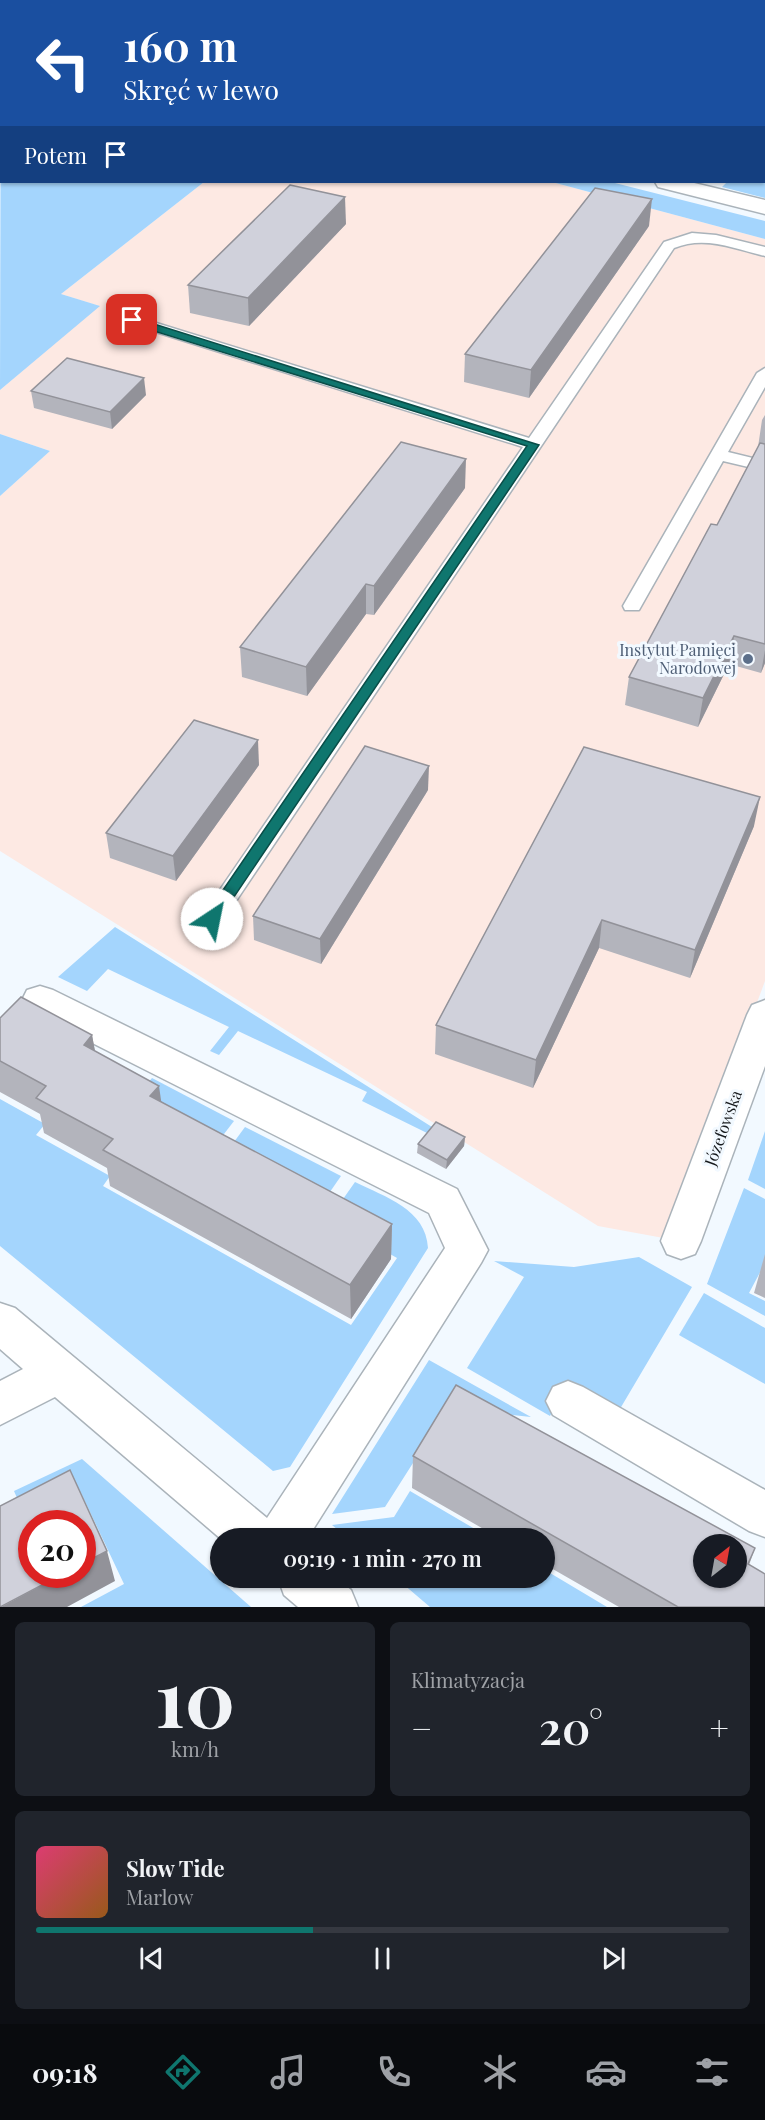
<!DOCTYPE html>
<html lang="pl">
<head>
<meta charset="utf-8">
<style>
  :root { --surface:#171b24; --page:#20242c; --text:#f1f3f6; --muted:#9ea1a6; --line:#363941; --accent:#0f766e }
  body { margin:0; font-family:"Playfair Display",serif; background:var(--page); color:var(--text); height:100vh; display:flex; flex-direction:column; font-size:22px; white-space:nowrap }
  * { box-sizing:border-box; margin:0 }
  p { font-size:20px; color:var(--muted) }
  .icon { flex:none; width:33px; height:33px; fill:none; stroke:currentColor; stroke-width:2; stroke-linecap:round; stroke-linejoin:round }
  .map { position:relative; height:1607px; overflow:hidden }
  .drawer { display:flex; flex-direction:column; gap:15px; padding:15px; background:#0d0f14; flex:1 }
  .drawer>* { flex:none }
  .guide { position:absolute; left:0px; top:0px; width:765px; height:183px; box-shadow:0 2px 4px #0004; background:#1a4fa0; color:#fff; overflow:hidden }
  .needle { width:39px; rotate:31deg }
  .controls { position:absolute; left:693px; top:1534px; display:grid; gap:12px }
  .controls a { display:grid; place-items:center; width:54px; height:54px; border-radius:50%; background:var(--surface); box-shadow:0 2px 4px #0004; font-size:30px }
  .speed { position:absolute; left:18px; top:1510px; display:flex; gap:12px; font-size:30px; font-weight:700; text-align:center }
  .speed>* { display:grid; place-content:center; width:78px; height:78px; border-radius:50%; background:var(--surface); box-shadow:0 2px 4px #0004; line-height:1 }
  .speed .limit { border:9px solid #d22; background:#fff; color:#111 }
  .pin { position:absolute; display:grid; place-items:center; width:51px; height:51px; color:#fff; margin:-26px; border-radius:12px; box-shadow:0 3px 9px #0006 }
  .me { position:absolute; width:66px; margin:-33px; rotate:34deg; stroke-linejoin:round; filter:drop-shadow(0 0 4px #0008) }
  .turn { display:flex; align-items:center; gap:21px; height:126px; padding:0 24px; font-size:27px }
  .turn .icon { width:78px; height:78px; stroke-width:2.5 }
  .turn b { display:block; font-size:42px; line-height:51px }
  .then { display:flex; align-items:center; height:57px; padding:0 24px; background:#0003; gap:12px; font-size:22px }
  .big { font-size:45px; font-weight:600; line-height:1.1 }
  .drawer .tile { flex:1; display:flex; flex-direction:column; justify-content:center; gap:9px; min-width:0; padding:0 21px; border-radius:9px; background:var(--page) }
  .drawer .dial { align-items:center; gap:0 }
  .dial b { font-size:78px; line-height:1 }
  .song { display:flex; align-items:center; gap:18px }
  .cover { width:72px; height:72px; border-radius:9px; background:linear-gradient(135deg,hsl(340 70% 55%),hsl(30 70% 35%)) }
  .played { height:6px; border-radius:3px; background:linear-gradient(90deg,var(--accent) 40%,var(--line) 40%) }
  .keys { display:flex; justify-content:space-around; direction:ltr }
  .heat { display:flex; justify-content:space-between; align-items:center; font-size:33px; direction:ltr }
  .drawer .tiles { flex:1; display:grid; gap:15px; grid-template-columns:1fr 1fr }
  .tile:last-child { grid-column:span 2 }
  .trip { position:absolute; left:210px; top:1528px; width:345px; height:60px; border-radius:30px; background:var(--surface); box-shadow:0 2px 4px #0004; font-weight:600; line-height:60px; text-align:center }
  .tab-bar { display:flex; height:96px; justify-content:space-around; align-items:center; background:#090b0e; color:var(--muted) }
  .tab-bar .icon { width:42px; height:42px }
  .tab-bar .selected { color:var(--accent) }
  .tab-bar b { font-size:27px; color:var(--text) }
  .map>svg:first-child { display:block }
  .commercial { fill:#fde9e3 }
  .green { fill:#a4d5fd }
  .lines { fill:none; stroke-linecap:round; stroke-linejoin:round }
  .service-casing { stroke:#aab3ba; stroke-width:3 }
  .minor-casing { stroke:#aab3ba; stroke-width:3 }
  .service { fill:#fff; fill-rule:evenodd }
  .minor { fill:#fff; fill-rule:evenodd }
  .wall { fill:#b3b4bc }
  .shaded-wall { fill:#929299 }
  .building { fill:#d0d1db; stroke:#929299; stroke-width:1.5; fill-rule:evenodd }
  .route { fill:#0f766e; stroke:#0a4d48; stroke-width:1.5 }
  .service-dot { fill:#5c6f8a; stroke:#f2f9ff; stroke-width:2 }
  .labels { text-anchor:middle; stroke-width:6; stroke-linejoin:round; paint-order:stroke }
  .service-label { font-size:16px; fill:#4e5e75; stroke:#f2f9ff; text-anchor:end }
  .street-label { font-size:16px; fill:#16191c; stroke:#f2f9ff }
</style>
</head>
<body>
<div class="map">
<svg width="765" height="1607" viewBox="0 0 765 1607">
  <rect width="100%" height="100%" fill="#f2f9ff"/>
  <path class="commercial" d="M204 182H552L765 239V981L669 1239 598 1226 0 851V496L50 451 0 434V390L99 306 61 294Z"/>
  <g class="green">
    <path d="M1 4 2 182H204L61 294 100 306 0 390Z"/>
    <path d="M765 144V198L722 187 727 182H764Z"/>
    <path d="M552 182H611L765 221V239Z"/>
    <path d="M0 434 50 451 0 496Z"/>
    <path d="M115 927 432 1127 427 1133 362 1101 367 1092 238 1031 219 1055 210 1051 229 1027 108 969 87 991 58 977Z"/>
    <path d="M152 1078 234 1121 207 1156 134 1100Z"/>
    <path d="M0 1099 45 1124 36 1135 110 1176 103 1186 351 1325 397 1258 329 1219 355 1182C385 1197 426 1209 428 1248L290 1467 273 1471 0 1246Z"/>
    <path d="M245 1127 341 1176 316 1212 220 1161Z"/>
    <path d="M765 1131V1189L748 1180Z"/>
    <path d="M744 1188 765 1199V1263L749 1293 765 1301V1316L707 1284Z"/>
    <path d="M639 1257 692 1287 614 1419 564 1392 550 1416 467 1368 524 1277 494 1261 574 1267Z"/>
    <path d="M704 1293 765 1328V1384L679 1335Z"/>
    <path d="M429 1360 531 1417 448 1408 385 1507 332 1514Z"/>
    <path d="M82 1459 251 1607H81L124 1584 81 1493 27 1521 14 1491Z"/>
    <path d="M410 1491 492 1539H349L332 1525 394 1517Z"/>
    <path d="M545 1570 607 1607H430L396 1578H544Z"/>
  </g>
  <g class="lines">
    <defs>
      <g id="service">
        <path d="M692 233 716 235 765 247V256C735 249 705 235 674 248L220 925 212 927 204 925 201 919 204 913 523 447 127 323 124 320 127 317H137L529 438 664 242Z"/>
        <path d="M765 368V387L728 452 765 461V471L723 461 639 610H625L623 606 757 373Z"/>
      </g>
      <g id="minor">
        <path d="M655 182H690L765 200V214L658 187Z"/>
        <path d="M40 986 53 990 457 1189 488 1250 481 1263 307 1539H221L55 1397 0 1425V1381L23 1369 0 1349V1303L15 1308 267 1518 445 1248 429 1213 27 1010 22 1000 27 990Z"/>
        <path d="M765 1000V1066L701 1241 695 1254 681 1259 667 1254 661 1241 747 1015 752 1005Z"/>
        <path d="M568 1381 583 1387 765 1490V1537L749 1531 553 1415 546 1401 553 1387Z"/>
        <path d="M278 1578H337L351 1590 358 1607H298L284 1595Z"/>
      </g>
    </defs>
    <use href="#service" class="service-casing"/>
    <use href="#minor" class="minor-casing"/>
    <use href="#service" class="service"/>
    <use href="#minor" class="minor"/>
  </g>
  <g class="wall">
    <path d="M680 0H765V94L764 96V2H686Z"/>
    <path d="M346 224 249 326 190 313 188 285Z"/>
    <path d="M649 226 529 398 464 382 465 354Z"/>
    <path d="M31 391 146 395 112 429 34 408Z"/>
    <path d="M765 415V663L761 673 729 664 698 727 625 705 629 677 717 525 758 447 762 420Z"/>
    <path d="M465 488 374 615 366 614 307 696 242 677 240 647Z"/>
    <path d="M584 747 754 826 690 978 599 948 533 1088 435 1054 436 1025Z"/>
    <path d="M259 765 176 881 110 858 106 833Z"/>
    <path d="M428 790 321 964 254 940 253 916Z"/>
    <path d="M0 1018 92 1035 95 1052 161 1102 392 1224 391 1259 351 1319 110 1186 107 1168 44 1133 40 1114 0 1092Z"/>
    <path d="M465 1137 464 1146 446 1169 417 1153 418 1144Z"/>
    <path d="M765 1254V1298L754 1293Z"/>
    <path d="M413 1456 755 1548 749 1565 765 1607H619L544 1564V1539H501L412 1488Z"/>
  </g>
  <g class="shaded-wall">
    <path d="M643 0H670L668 2H642Z"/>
    <path d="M765 54V94L764 96V55Z"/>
    <path d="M345 197 346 224 249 326 248 298Z"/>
    <path d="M652 199 649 226 529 398 531 370Z"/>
    <path d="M144 378 146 395 112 429 110 412Z"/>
    <path d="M466 459 465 488 374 615V586Z"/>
    <path d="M366 584V614L307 696 306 667Z"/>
    <path d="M734 636 729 664 698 727 703 698Z"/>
    <path d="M765 650V663L761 673Z"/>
    <path d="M258 740 259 765 176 881 173 856Z"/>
    <path d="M429 766 428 790 321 964 320 939Z"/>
    <path d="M760 797 754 826 690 978 695 950Z"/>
    <path d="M602 920 599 948 533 1088 536 1060Z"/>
    <path d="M92 1035 99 1072 84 1045Z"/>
    <path d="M159 1086 164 1121 150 1096Z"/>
    <path d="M465 1137 464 1146 446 1169 447 1160Z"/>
    <path d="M392 1224 391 1259 351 1319 350 1285Z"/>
    <path d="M107 1551 115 1581 67 1607H1L61 1575H82V1564Z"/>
  </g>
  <g class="building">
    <path d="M510 0H643L642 2H516Z"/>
    <path d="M732 0H765V54L764 55V2H730Z"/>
    <path d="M764 57H765V74L764 75Z"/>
    <path d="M290 185 345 197 248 298 188 285Z"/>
    <path d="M595 188 652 199 531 370 465 354Z"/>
    <path d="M67 358 144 378 110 412 31 391Z"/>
    <path d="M401 442 466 459 374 586 366 584 306 667 240 647Z"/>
    <path d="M760 443 765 444V644L734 636 703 698 629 677 711 524 717 525Z"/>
    <path d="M194 720 258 740 173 856 106 833Z"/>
    <path d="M365 746 429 766 320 939 253 916Z"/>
    <path d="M584 747 760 797 695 950 602 920 536 1060 436 1025Z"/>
    <path d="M21 997 92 1035 84 1045 159 1086 150 1096 392 1224 350 1285 103 1150 113 1139 36 1098 46 1086 0 1061V1018Z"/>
    <path d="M436 1122 465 1137 447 1160 418 1144Z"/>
    <path d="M456 1385 755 1548 748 1564 765 1574V1607H678L413 1456ZM704 1545H736V1578H704Z"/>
    <path d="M70 1470 107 1551 82 1564V1524H32V1575H61L0 1607V1506Z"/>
  </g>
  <path class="route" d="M128 318H135L539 445 217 922H206L204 919 206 915 527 446 128 323Z"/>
  <circle class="service-dot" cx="748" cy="659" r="6"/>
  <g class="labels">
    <g class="service-label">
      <text x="736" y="656">Instytut Pamięci<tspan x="736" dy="18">Narodowej</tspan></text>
    </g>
    <g class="street-label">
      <text transform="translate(723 1128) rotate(-70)" y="6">Józefowska</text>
    </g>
  </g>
</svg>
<div class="controls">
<a><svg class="needle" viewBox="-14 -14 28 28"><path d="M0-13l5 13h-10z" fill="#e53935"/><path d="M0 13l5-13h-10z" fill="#9ea1a6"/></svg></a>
</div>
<div class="speed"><div class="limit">20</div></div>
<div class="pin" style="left:132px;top:320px;background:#d93025"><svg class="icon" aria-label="arrive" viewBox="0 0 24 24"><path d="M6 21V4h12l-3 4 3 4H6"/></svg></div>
<svg class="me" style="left:212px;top:919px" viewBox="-20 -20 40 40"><circle r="19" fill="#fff"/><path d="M0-13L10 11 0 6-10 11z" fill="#0f766e"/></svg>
<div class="trip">09:19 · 1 min · 270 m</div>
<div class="guide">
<div class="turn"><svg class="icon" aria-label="left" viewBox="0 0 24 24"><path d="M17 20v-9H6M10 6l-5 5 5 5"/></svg><div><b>160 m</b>Skręć w lewo</div></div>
<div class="then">Potem<svg class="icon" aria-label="arrive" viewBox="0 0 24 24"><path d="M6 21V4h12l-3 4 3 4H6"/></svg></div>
</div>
</div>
<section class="drawer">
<div class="tiles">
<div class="tile dial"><b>10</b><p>km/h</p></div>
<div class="tile"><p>Klimatyzacja</p>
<div class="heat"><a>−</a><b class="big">20°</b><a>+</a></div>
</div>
<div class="tile">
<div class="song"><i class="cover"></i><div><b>Slow Tide</b><p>Marlow</p></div></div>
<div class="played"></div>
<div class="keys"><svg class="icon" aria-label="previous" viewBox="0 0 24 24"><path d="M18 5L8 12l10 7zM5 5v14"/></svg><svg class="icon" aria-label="pause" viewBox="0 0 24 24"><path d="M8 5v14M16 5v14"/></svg><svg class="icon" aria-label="next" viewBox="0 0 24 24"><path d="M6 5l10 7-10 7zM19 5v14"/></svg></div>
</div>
</div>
</section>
<nav class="tab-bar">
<b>09:18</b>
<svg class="icon selected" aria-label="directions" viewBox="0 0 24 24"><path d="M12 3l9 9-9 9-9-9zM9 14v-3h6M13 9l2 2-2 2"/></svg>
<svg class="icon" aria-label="music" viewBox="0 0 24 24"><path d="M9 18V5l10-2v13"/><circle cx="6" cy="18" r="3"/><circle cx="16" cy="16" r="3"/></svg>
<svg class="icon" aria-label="phone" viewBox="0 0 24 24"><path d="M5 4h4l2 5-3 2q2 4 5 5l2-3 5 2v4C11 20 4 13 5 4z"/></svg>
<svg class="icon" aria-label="climate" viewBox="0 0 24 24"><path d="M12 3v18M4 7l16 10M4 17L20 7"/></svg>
<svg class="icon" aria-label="car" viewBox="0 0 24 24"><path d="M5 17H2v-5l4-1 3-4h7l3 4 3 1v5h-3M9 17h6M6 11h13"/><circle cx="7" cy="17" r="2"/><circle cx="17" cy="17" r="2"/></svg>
<svg class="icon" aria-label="filters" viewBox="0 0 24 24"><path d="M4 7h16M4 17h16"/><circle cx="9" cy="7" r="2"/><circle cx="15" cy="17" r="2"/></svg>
</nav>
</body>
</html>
